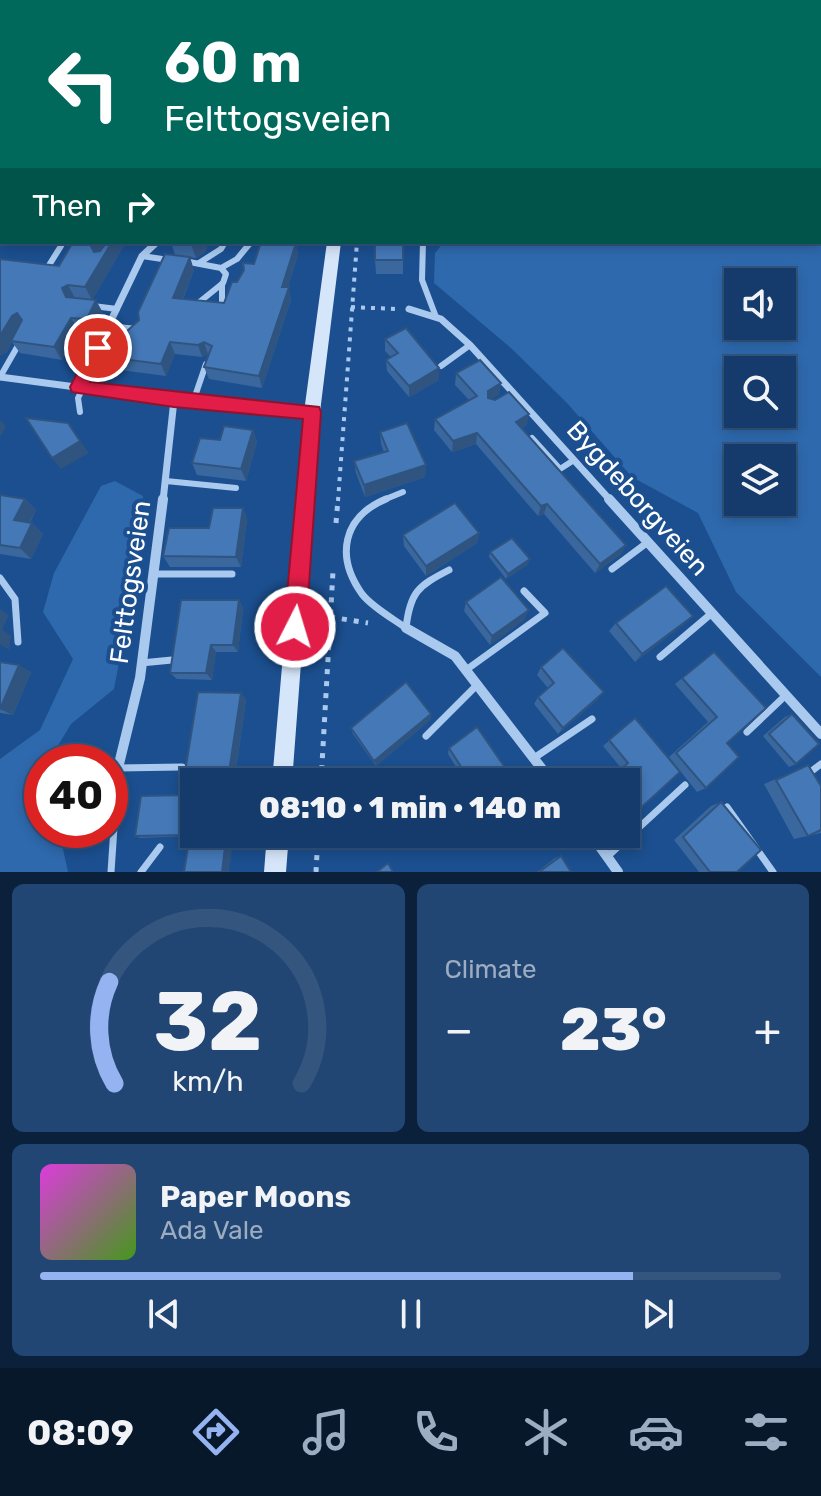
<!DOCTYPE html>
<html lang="en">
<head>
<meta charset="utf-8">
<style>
  :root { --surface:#143b6b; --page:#214673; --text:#f1f3f6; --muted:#9dadc1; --line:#33557e; --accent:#95b2f1 }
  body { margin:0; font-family:Rubik,sans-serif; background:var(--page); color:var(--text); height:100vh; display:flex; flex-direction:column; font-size:30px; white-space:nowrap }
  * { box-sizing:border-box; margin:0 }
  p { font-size:26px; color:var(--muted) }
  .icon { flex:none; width:44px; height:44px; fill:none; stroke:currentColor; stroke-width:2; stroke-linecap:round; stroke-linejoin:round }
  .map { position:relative; height:872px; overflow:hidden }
  .details { display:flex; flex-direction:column; gap:12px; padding:12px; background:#0b203b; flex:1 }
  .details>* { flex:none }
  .top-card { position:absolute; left:0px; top:0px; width:822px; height:244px; box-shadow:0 4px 12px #0003,0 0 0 2px var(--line); background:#00695c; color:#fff; overflow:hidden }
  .buttons { position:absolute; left:724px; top:268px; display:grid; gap:16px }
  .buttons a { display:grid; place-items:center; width:72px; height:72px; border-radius:0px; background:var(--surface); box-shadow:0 4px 12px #0003,0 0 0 2px var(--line); font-size:40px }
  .speed { position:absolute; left:24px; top:744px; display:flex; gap:16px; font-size:40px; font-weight:700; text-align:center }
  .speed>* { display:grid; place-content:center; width:104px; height:104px; border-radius:50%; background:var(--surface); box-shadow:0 4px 12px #0003,0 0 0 2px var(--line); line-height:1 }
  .speed .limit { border:12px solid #d22; background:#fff; color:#111 }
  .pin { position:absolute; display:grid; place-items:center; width:68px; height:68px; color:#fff; margin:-34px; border:4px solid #fff; border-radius:50%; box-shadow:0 2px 8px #0007 }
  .me { position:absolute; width:88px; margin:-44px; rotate:5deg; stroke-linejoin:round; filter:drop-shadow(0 0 6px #0008) }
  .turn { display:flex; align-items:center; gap:28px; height:168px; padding:0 32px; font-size:36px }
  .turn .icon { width:104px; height:104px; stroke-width:2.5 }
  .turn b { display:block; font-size:56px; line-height:68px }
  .then { display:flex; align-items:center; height:76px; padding:0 32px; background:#0003; gap:16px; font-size:30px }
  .big { font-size:60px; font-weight:800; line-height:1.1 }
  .details .widget { flex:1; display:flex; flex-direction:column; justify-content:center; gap:12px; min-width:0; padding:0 28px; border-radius:12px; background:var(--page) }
  .details .dial { align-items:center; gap:0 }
  .dial svg { height:208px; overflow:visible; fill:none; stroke:var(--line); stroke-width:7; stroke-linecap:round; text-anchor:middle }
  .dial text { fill:var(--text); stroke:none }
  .song { display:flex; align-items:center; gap:24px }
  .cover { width:96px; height:96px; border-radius:12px; background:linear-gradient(135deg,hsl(300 70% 55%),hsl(100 70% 35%)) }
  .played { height:8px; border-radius:4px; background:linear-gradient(90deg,var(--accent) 80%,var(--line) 80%) }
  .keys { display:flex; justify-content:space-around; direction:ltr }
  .heat { display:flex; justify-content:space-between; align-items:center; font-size:44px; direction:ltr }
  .details .tiles { flex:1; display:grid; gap:12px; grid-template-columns:1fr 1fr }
  .widget:last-child { grid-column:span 2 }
  .trip { position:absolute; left:180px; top:768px; width:460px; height:80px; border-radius:0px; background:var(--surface); box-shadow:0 4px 12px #0003,0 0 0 2px var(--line); font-weight:800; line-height:80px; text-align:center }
  .tabs { display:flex; height:128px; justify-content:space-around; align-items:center; background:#08182b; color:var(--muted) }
  .tabs .icon { width:56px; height:56px }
  .tabs .selected { color:var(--accent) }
  .tabs b { font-size:36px; color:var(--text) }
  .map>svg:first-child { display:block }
  .green { fill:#2e69ad; fill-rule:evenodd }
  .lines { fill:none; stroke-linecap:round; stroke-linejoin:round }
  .path-far2 { stroke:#a9c9ee; stroke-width:3; stroke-dasharray:3 4; stroke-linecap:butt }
  .path-far1 { stroke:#a9c9ee; stroke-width:4; stroke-dasharray:4 6; stroke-linecap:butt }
  .path { stroke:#a9c9ee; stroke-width:5; stroke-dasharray:5 7; stroke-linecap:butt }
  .lane-far1 { stroke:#a9c9ee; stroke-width:6 }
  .lane { stroke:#a9c9ee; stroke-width:7 }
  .street-far2 { stroke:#a9c9ee; stroke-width:6 }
  .street-far1 { stroke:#a9c9ee; stroke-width:7 }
  .street { stroke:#a9c9ee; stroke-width:10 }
  .secondary { fill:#d6e6fa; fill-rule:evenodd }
  .wall { fill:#3a679d }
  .shaded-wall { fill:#305480 }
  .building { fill:#4478b7; stroke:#305480; stroke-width:2 }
  .route { fill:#e11d48; stroke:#92132f; stroke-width:2 }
  .labels { text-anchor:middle; stroke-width:8; stroke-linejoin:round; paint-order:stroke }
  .street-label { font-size:26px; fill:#fff; stroke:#1b4f8f }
</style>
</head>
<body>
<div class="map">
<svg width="821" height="872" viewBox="0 0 821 872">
  <rect width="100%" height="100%" fill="#1b4f8f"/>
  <g class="green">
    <path d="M449 0H821V677L736 592 698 513 632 477 567 403 512 349 434 283 435 253 444 242H820V2ZM738 282H782V326H738ZM738 370H782V414H738ZM738 458H782V502H738Z"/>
    <path d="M115 481 143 496 138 563 114 689 71 724 48 762H42V830H53L61 840 68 872H0V759L40 730 73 659 43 612 54 573 101 486Z"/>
  </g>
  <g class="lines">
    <path class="path-far2" d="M568 2 572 0"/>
    <g class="path-far1">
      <path d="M28 242 45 244"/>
      <path d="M351 307 395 309"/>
      <path d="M338 501 357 242"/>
    </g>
    <g class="path">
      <path d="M336 523 338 499"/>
      <path d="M330 617 368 623"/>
      <path d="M321 782 333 571"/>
      <path d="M316 872 318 834"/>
    </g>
    <g class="lane-far1">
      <path d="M423 242 422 280 436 317"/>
      <path d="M142 256 169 260"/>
      <path d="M184 261 221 268 226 274 223 283 197 304"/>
      <path d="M199 263 221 249 225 242"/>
      <path d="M221 268 237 259 251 242"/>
      <path d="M46 270 61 246"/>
      <path d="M222 284V307"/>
      <path d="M93 306 117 309"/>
      <path d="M108 326 137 329"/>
      <path d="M86 335 83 345 98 348"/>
      <path d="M441 366 470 345"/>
      <path d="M0 377 20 342"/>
      <path d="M193 402 206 364"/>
      <path d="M80 412 78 398 83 388"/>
      <path d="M532 438 560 469 574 460"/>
      <path d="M166 481 236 488"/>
      <path d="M381 501 403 492"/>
    </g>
    <g class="lane">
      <path d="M386 499C343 517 335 556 362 594 372 607 392 618 406 628"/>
      <path d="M612 569 648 542"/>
      <path d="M154 574H232"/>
      <path d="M0 578 15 599 18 642"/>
      <path d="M406 628C410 592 418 586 449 570"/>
      <path d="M660 657 712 613"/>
      <path d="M141 663 172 660"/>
      <path d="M466 670 545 613 524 591"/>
      <path d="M747 732 786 695"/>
      <path d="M426 736 478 684"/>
      <path d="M534 758 592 719"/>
      <path d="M813 770 821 764"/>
      <path d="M727 807 773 872"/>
      <path d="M607 857 685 785"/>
      <path d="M111 872 118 768 182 767"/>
      <path d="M141 872 160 847"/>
    </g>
    <g class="street-far2">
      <path d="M276 0 283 2"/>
      <path d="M294 2 305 0"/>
    </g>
    <g class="street-far1">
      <path d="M409 309 441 319 470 345 611 501"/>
      <path d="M0 377 174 400 312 412"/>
      <path d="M79 387 142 256 157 242"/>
      <path d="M163 501 174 400"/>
    </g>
    <g class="street">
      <path d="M609 499 821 734"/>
      <path d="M406 628 455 656 552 782"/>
      <path d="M118 768 140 678 163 499"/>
      <path d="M591 834 618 872"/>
    </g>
    <g class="secondary">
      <rect x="417" y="0" width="10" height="2"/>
      <path d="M327 242H341L320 412 292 782H272L304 412Z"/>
      <path d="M267 834H289L286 872H264Z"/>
    </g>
  </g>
  <g class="wall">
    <path d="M0 0H220L219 2H2V6H0Z"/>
    <path d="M0 187 2 188V226H0Z"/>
    <path d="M73 242H126L92 300 103 313 94 332 78 330 62 360 20 353 12 342 7 352 0 355V259L59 266Z"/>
    <path d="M171 242H209L205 252 196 258 175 255Z"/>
    <path d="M403 242V274H376L375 260Z"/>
    <path d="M296 243 298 255 288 287 291 300 262 388 209 379 204 367 208 354 202 357 175 354 166 376 120 370 114 358 139 320 194 270 183 299 224 303 237 282 254 264Z"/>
    <path d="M385 339 439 380 409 397 387 371 386 360 391 357 385 351Z"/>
    <path d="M456 373 501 383 499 394 491 399 527 425 522 428 626 545 621 554 595 573 544 514 538 516 476 444 452 452 434 430 435 419 469 400 455 385Z"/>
    <path d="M253 430 257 442 246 481 197 475 192 463 220 440Z"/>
    <path d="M380 432 426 465 425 477 365 497 356 473 354 461 384 452 381 444Z"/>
    <path d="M0 495 25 499 36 510 30 523H32L43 534 31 559 0 554Z"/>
    <path d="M243 508 247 519 241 567H170L163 556Z"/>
    <path d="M479 533 477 543 426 576 404 546 403 535Z"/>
    <path d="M490 552 528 564 506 579 489 557Z"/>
    <path d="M239 600 243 608 238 652H216L212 680 177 679 170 673Z"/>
    <path d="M466 602 525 619 490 645 464 611Z"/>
    <path d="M616 623 684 624 635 662 609 631Z"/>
    <path d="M714 652 727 743 706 788 697 792 669 757 708 722 675 684Z"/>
    <path d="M0 662 31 672 13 715 0 713Z"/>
    <path d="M541 667 598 699 558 734 534 704 538 697 548 688 537 675Z"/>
    <path d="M241 693 246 700 235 777 193 776 185 772Z"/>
    <path d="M431 714 430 720 376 766 353 734 351 728Z"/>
    <path d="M792 714 796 764 789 767 763 736 785 717Z"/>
    <path d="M635 718 632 816 626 818V782H604L621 768 603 746Z"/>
    <path d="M449 748 515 782 463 778 448 754Z"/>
    <path d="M808 765 821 786V833L794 839 764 784Z"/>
    <path d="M189 795 193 797 188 836 140 838 135 836Z"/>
    <path d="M721 802 737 872H699L674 840 711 806Z"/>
    <path d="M561 856 571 872H537L555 858Z"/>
  </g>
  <g class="shaded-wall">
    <path d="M209 0H220L219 2H207Z"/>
    <path d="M93 242H102L105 247 97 259 91 246Z"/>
    <path d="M112 242H126L92 300 85 287Z"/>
    <path d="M194 242H209L205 252 196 258 191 244Z"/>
    <path d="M296 243 298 255 284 299 282 287Z"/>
    <path d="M190 257 194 270 178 310 173 298Z"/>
    <path d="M68 285 75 298 74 310 62 288Z"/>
    <path d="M289 287 291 300 262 388 259 376Z"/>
    <path d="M96 300 103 313 94 332 87 319Z"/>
    <path d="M17 313 26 326 11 341 12 342 7 352 1 355 0 353V336L12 316Z"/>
    <path d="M71 318 78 330 62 360 54 347Z"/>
    <path d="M170 342 175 354 166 376 161 364Z"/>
    <path d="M204 342 208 354 202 357 198 345Z"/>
    <path d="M439 368V380L409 397V386Z"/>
    <path d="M501 383 499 394 486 402 488 391Z"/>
    <path d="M529 414 527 425 514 433 516 422Z"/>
    <path d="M0 420 6 427 0 437Z"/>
    <path d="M253 430 257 442 246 481 241 469Z"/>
    <path d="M477 433 476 444 452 452 453 441Z"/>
    <path d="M80 441 89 453 61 469 52 458Z"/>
    <path d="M426 465 425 477 365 497 364 485Z"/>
    <path d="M25 499 36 510 25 531 14 520Z"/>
    <path d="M547 504 544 514 538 516 541 506Z"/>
    <path d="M243 508 247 519 241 567 236 557Z"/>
    <path d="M32 523 43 534 31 559 20 548Z"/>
    <path d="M479 533 477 543 426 576V566Z"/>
    <path d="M626 545 621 554 595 573 600 564Z"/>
    <path d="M530 559 528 564 506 579 508 574Z"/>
    <path d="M239 600 243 608 238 652 233 645Z"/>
    <path d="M0 609 9 615 2 629 11 636 9 650 0 644Z"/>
    <path d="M529 610 525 619 490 645 492 636Z"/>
    <path d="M693 616 684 624 635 662 642 654Z"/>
    <path d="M211 645 216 652 212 680 206 673Z"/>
    <path d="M19 665 31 672 13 715 0 709Z"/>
    <path d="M604 692 598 699 558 734 563 728Z"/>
    <path d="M241 693 246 700 235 777 229 772Z"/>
    <path d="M431 714 430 720 376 766 374 761Z"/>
    <path d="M189 795 193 797 188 836 184 835Z"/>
    <path d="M225 847 232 849 229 872H222Z"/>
  </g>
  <g class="building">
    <path d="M52 0H209L207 2H70Z"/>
    <path d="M0 187 2 188V214L0 213Z"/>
    <path d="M73 242H93L91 246 94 252 100 251 107 242H112L85 287 68 285 62 288 66 297 96 300 87 319 71 318 54 347 11 341 22 320 17 313 12 316 0 336V259L59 266Z"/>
    <path d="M261 242 296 243 282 287H289L259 376 204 367 212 346 204 342 198 345 170 342 161 364 114 358 126 332 139 320 138 312 165 254 190 257 173 298 224 303 232 282H237L244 270 243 263 254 264Z"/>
    <rect x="375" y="242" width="28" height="18"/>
    <path d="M406 328 439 368 409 386 386 360 398 353 385 339Z"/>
    <path d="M480 360 501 383 488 391V398L495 400 509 392 529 414 516 422 626 545 600 564 547 504 541 506 477 433 453 441 435 419 477 396 456 373Z"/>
    <path d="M26 418 68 423 80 441 52 458Z"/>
    <path d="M407 423 426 465 364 485 354 461 388 451 380 432Z"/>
    <path d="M224 426 253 430 241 469 192 463 200 438 220 440Z"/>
    <path d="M0 495 25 499 14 520 32 523 20 548 0 545Z"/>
    <path d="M455 503 479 533 426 566 403 535Z"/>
    <path d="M213 508H243L236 557 163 556 169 528H209Z"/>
    <path d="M512 538 530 559 508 574 490 552Z"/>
    <path d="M501 577 529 610 492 636 466 602Z"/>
    <path d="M666 586 693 616 642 654 616 623Z"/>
    <path d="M181 600H239L233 645H211L206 673H170Z"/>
    <path d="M563 648 604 692 563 728 538 697 554 683 541 667Z"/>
    <path d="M714 652 766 708 727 743 739 757 706 788 676 753 717 717 682 678Z"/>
    <path d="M0 662 19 665 0 709Z"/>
    <path d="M406 682 431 714 374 761 351 728Z"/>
    <path d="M198 692 241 693 229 772H185Z"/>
    <path d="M792 714 819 744 796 764 769 734Z"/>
    <path d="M635 718 680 772 632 816 626 808V782H606L628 763 609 740Z"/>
    <path d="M477 727 515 782H458L467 776 449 748Z"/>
    <path d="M808 765 821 786V830L808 836 776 780Z"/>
    <path d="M189 795 184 835 135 836 141 796Z"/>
    <path d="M721 802 761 850 737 872H710L683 837Z"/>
    <path d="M188 847H225L222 872H184Z"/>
    <path d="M561 856 571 872H539Z"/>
    <path d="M388 863 393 872H377Z"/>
  </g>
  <path class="route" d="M98 342 106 348 90 382 319 407 321 412 306 627 303 634 295 637 287 634 284 627 303 419 174 407 72 392 70 387 92 344Z"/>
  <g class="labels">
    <g class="street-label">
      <text transform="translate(638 498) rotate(48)" y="9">Bygdeborgveien</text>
      <text transform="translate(130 582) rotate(-82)" y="9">Felttogsveien</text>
    </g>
  </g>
</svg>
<div class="buttons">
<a><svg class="icon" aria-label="sound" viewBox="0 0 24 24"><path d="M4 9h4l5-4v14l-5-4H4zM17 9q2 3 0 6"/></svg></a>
<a><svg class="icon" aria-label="search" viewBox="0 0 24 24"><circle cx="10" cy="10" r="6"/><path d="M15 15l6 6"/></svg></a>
<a><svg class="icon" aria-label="layers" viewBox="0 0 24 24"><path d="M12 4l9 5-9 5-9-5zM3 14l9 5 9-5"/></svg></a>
</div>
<div class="speed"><div class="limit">40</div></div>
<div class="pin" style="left:98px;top:348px;background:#d93025"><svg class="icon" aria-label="arrive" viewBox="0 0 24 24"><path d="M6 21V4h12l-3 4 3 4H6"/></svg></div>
<svg class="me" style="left:295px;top:627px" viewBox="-20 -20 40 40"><circle r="17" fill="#e11d48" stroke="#fff" stroke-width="3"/><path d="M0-11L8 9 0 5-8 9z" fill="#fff"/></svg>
<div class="trip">08:10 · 1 min · 140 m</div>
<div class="top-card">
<div class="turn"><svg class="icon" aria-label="left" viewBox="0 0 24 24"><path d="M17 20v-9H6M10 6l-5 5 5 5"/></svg><div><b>60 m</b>Felttogsveien</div></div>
<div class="then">Then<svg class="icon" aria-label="right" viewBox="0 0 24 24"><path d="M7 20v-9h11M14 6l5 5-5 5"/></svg></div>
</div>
</div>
<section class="details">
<div class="tiles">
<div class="widget dial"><svg viewBox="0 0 100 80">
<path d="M14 69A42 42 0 1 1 86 69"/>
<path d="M14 69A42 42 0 0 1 12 30" stroke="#95b2f1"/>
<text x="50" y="56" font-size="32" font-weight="700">32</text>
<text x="50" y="72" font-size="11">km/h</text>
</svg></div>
<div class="widget"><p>Climate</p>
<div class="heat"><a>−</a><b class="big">23°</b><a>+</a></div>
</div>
<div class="widget">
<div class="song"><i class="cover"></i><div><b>Paper Moons</b><p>Ada Vale</p></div></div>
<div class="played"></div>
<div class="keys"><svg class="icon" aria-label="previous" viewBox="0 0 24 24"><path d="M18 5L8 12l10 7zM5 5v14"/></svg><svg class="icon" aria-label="pause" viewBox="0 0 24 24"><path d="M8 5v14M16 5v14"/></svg><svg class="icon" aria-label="next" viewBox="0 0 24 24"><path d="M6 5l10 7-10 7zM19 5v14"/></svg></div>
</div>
</div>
</section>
<nav class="tabs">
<b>08:09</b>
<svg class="icon selected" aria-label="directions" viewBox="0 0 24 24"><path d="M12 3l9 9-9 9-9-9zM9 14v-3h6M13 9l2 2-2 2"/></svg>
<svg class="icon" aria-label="music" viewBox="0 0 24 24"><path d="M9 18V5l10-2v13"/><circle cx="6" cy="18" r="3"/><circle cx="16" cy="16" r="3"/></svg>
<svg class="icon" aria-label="phone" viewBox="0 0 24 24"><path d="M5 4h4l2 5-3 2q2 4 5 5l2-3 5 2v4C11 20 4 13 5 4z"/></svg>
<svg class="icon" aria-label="climate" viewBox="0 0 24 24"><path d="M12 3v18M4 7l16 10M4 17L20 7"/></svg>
<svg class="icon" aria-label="car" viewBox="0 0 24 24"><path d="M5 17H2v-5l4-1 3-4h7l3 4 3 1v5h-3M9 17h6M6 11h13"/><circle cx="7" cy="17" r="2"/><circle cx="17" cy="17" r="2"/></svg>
<svg class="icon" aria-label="filters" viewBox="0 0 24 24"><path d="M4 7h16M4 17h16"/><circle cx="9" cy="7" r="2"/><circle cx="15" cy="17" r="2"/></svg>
</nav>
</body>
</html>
